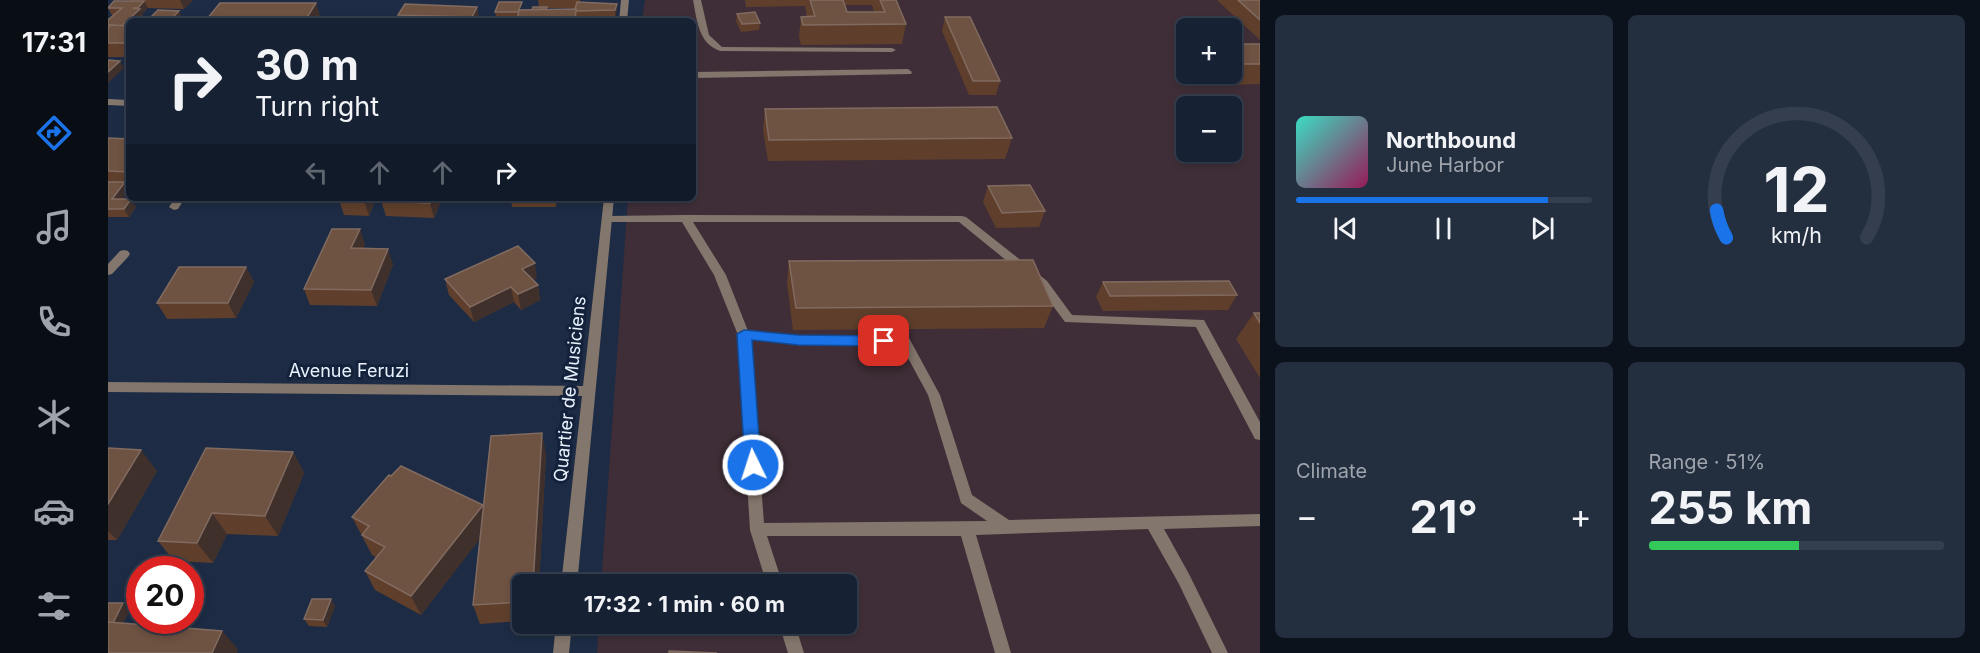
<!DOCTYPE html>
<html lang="en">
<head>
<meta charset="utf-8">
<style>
  :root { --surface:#162133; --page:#232e3f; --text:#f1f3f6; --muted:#9ea3ac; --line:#353e4e; --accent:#1a73e8 }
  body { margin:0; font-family:Inter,sans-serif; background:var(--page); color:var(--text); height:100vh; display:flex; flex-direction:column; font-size:22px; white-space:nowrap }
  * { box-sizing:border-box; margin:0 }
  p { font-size:20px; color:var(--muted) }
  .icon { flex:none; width:33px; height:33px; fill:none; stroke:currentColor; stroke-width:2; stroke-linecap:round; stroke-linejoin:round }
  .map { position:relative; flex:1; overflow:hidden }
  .details { display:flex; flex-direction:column; gap:15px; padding:15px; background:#0c121c; width:720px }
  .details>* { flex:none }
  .guide { position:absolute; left:18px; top:18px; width:570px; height:183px; border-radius:9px; box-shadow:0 3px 9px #0003,0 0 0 2px var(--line); background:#162133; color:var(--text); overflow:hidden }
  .controls { position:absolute; left:1068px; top:18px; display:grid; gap:12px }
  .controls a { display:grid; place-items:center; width:66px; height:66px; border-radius:9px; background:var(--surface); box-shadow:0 3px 9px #0003,0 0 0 2px var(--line); font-size:30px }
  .speed { position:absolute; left:18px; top:556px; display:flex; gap:12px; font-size:30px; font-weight:700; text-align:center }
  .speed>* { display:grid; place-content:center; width:78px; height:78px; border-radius:50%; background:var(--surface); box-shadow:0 3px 9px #0003,0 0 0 2px var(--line); line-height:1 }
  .speed .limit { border:9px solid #d22; background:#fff; color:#111 }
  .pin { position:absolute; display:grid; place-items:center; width:51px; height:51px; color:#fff; margin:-26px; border-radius:12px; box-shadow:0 3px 9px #0006 }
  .me { position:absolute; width:66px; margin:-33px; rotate:356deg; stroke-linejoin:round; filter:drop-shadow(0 0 4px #0008) }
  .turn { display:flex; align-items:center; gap:21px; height:126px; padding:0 30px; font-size:27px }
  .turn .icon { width:78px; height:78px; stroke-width:2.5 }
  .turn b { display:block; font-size:42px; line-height:51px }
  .lanes { display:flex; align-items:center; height:57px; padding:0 30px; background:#0003; justify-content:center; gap:30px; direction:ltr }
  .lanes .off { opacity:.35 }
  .big { font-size:45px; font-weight:700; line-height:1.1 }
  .details .tile { flex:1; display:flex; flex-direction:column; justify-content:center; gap:9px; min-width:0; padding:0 21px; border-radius:9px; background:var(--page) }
  .details .dial { align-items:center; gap:0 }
  .dial svg { height:156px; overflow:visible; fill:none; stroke:var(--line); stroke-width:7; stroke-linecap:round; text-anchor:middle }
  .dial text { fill:var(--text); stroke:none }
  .song { display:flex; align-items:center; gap:18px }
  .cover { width:72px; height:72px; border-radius:9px; background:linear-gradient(135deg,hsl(170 70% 55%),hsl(330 70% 35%)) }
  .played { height:6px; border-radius:3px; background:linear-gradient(90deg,var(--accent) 85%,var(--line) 85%) }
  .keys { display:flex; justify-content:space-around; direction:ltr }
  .heat { display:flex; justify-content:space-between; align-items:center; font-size:33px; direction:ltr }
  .charge { height:9px; border-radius:4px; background:linear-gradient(90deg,#34c759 51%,var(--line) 0) }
  .details .tiles { flex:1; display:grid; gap:15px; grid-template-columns:repeat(2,1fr) }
  .trip { position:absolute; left:404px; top:574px; width:345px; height:60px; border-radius:9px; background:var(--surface); box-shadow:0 3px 9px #0003,0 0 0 2px var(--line); font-weight:700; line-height:60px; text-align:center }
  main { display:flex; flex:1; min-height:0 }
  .menu { display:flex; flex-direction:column; width:108px; justify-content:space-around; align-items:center; background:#090d14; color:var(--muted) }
  .menu .icon { width:42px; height:42px }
  .menu .on { color:var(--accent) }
  .menu b { font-size:27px; color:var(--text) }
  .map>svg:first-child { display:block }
  .education { fill:#3f2e37; fill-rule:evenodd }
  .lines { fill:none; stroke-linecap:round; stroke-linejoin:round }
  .service { fill:#83766c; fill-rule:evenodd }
  .minor { fill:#83766c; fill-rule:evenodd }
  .wall { fill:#5f3f2c; fill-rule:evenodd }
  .shaded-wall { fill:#3f302c }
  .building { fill:#6e5242; stroke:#816b60; stroke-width:1.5 }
  .route { fill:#1a73e8; stroke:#114b97; stroke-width:1.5 }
  .labels { text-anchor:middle; stroke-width:6; stroke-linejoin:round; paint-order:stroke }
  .street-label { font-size:18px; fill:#e8f1fd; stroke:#13223a }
</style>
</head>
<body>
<main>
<nav class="menu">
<b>17:31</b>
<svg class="icon on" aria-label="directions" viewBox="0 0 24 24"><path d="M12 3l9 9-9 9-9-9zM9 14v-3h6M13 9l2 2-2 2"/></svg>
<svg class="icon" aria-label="music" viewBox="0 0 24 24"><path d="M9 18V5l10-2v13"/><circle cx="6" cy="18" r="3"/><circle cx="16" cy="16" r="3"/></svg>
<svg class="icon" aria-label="phone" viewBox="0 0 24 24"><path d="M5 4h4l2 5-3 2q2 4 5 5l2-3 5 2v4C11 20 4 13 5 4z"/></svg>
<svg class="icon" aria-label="climate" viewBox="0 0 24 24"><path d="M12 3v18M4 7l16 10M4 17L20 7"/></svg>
<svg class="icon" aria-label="car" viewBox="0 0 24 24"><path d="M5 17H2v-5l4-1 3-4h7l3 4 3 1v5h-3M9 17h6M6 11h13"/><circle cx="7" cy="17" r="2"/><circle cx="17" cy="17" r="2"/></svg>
<svg class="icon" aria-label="filters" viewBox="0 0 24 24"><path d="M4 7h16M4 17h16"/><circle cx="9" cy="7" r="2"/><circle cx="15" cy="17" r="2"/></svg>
</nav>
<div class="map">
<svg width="1152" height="653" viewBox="0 0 1152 653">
  <rect width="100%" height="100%" fill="#1d2c44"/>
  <path class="education" d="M537 0H1144L1152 6V653H489L491 624H738V585H493L520 198H585V21H534ZM1078 28H1124V74H1078ZM1078 106H1124V152H1078Z"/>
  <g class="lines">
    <g class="service">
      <path d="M585 0H593L601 35 614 47 784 48 788 50 784 52 612 51C590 43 589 20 585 0Z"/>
      <path d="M800 69 804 72 803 74 585 78V72Z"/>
      <path d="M577 215 854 216 858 217 939 281 964 315 1096 320 1152 422V440L1147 439 1088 327 957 322 931 287 851 222H585L618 275 640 331 690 336 801 338 832 395 864 495 901 520 1152 514V526L1056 529 1081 574 1120 653H1104L1071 584 1040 529 868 535 903 653H887L853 536H659L675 585H659L642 530 630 335 606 275 574 222H500L495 219 500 216ZM642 340 690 344 793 345 820 395 853 503 879 521 656 523Z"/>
      <path d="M671 624H687L696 653H680Z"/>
    </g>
    <g class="minor">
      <path d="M513 0H521L519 21H511Z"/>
      <path d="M0 99 21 100V106L0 105Z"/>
      <path d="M67 198H77L70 209 66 210 61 207Z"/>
      <path d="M496 198H506L469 585H453L474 396 0 392V382L475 386Z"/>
      <path d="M16 250 20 251 22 254 20 257 4 274 0 275V264L12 251Z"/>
      <path d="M448 624H464L461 653H445Z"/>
    </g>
  </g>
  <g class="wall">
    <path d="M21 0H84V1L76 9 39 8 34 14 35 16 30 21H21V57H0V18V19L5 15H4L0 8 22 1Z"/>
    <path d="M430 0H472V2L509 11 507 17 469 18V21L389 19 387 12 424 10 431 7ZM439 8H467V9H439Z"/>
    <path d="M637 0H788L798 24 794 44 693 45 691 36 693 17H699L697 6 638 7ZM737 5H764L766 12H739Z"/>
    <path d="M1109 0H1152V40Z"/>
    <path d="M208 3 212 17 210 21H100L99 19Z"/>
    <path d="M369 7 371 21H292L290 15Z"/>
    <path d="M629 14 652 23 651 30 633 32 628 21Z"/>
    <path d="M837 17 892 81 888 95H861L834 31Z"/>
    <path d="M42 18H74L71 21H31L43 19Z"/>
    <path d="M1124 44H1152V84L1115 85 1104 74H1124Z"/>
    <path d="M657 109 904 138 897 159 660 161 655 130Z"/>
    <path d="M0 138 21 139V187H19L21 190 14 199 28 207 21 217H0Z"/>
    <path d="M880 186 937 211 931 227 888 228 875 202Z"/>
    <path d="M232 198H268L261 216 236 215 231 200Z"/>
    <path d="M403 198H449L448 207H404Z"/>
    <path d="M334 199 326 218 278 216 273 201Z"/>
    <path d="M257 244 255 249 285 264 269 306 202 305 196 289Z"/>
    <path d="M681 261 945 306 936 328 685 330 679 283Z"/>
    <path d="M138 267 146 282 128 318 59 319 49 303Z"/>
    <path d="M429 278 425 280 430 285 432 300 413 310 406 302 366 322 341 295 337 279Z"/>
    <path d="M995 282 1129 295 1120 310 995 311 988 297Z"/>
    <path d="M1146 313H1152V378L1128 339Z"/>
    <path d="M0 448 49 471 9 540H0Z"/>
    <path d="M185 452 196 473 170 536 119 534 105 563 66 561 50 541Z"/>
    <path d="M438 454 431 585H414V621L372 624 365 605 372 538 313 615 267 590 257 571 268 557 264 555 244 517 375 505Z"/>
    <path d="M227 606 219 627 201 626 196 619Z"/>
  </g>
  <g class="shaded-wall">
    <path d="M72 0H84V1L76 9Z"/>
    <path d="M36 1 40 8 34 14 35 16 30 21H21V29L13 26 31 10 30 8Z"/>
    <path d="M208 3 212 17 210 21H199L198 19Z"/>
    <path d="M509 4V11L507 17V10Z"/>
    <path d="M369 7 371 20 364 21V17Z"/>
    <path d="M71 11 74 18 71 21H65L64 18Z"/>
    <path d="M12 61 16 68 0 83V72Z"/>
    <path d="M17 182 21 190 9 207 4 199Z"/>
    <path d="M257 198H268L261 216 256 200Z"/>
    <path d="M324 198H334V199L326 218 322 203Z"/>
    <path d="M447 198H449L448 207Z"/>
    <path d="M23 199 28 207 21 217 16 209Z"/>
    <path d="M252 229 257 244 249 264 243 248Z"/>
    <path d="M280 249 285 264 269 306 263 290Z"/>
    <path d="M427 263 429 278 417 284 414 269Z"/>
    <path d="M138 267 146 282 128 318 120 303Z"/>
    <path d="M430 285 432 300 413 310 410 294Z"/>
    <path d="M403 287 406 302 366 322 362 307Z"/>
    <path d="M434 433 438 454 431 585H425Z"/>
    <path d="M33 450 49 471 9 540 0 531V504Z"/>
    <path d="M185 452 196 473 170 536 157 516Z"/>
    <path d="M375 505 382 526 313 615 303 596Z"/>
    <path d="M104 513 119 534 105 563 89 543Z"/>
    <path d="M223 599 227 606 219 627 215 620Z"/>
    <path d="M15 603 22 610 10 634 3 627Z"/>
    <path d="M114 631 130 649 129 653H104Z"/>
  </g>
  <g class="building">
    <path d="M702 0H735L739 12H777L772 0H788L798 24 695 25 693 17 707 16Z"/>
    <path d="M1130 0H1152V20Z"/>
    <path d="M6 1H36L30 8H25L32 9 13 26 0 25V20L14 8H0Z"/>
    <path d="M391 2H414L410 12H387Z"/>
    <path d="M469 2 509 4 507 10 468 11V9H467Z"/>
    <path d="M112 3H208L198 19H99Z"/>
    <path d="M297 4 369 7 364 17 290 15Z"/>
    <path d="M425 7H439L438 9 424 10Z"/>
    <path d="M468 9 467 21H409L411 10Z"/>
    <path d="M50 10 71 11 64 18H42Z"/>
    <path d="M647 12 652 23 634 24 629 14Z"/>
    <path d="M837 17H862L892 81H865Z"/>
    <path d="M44 19V21H31Z"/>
    <path d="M62 19 69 21H58Z"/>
    <path d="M2 25 21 26V43H0V28Z"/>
    <path d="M1124 44H1152V64H1125L1124 63Z"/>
    <path d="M0 60 12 61 0 72Z"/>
    <path d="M889 107 904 138 661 140 657 109Z"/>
    <path d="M0 138 21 139V172L0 171Z"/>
    <path d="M0 182H17L4 199H23L16 209H0Z"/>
    <path d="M922 185 937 211 894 213 880 186Z"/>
    <path d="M232 198H257L256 200H231Z"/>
    <path d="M274 198H324L322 203 273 201Z"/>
    <path d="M224 229H252L243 248 280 249 263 290 196 289Z"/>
    <path d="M410 246 427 263 414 269 430 285 410 294 403 287 362 307 337 279Z"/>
    <path d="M925 260 945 306 688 308 681 261Z"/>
    <path d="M71 267H138L120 303H49Z"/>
    <path d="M1121 281 1129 295 1002 296 995 282Z"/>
    <path d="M1146 313H1152V323Z"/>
    <path d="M434 433 425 585H414V602L365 605 383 436Z"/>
    <path d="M0 448 33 450 0 504Z"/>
    <path d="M98 448 185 452 157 516 104 513 89 543 50 541Z"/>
    <path d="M293 466 375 505 303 596 257 571 277 547 254 535 261 526 244 517 281 475 283 476Z"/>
    <path d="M204 599H223L215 620 196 619Z"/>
    <path d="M0 603H15L5 623 0 622Z"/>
    <path d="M0 622 114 631 104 653H0Z"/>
    <path d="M561 651 609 653H561Z"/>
  </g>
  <path class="route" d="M636 330 690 335 776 336 782 341 776 346 690 345 644 340 653 465 650 470 645 472 639 470 637 465 629 334Z"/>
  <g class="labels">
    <g class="street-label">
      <text x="241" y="377">Avenue Feruzi</text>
      <text transform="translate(462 389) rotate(-84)" y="6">Quartier de Musiciens</text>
    </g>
  </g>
</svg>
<div class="controls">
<a>+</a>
<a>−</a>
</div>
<div class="speed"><div class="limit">20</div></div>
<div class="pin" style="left:776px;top:341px;background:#d93025"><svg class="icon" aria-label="arrive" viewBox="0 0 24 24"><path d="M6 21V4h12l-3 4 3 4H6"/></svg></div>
<svg class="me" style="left:645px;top:465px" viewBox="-20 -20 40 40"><circle r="17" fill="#1a73e8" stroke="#fff" stroke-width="3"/><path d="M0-11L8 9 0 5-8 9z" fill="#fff"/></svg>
<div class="trip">17:32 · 1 min · 60 m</div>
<div class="guide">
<div class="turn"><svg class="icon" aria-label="right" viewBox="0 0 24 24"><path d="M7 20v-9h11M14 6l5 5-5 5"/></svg><div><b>30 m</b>Turn right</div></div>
<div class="lanes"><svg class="icon off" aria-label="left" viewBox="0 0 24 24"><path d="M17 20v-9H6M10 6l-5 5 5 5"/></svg><svg class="icon off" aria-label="ahead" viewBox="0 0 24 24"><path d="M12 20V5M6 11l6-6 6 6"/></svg><svg class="icon off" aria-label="ahead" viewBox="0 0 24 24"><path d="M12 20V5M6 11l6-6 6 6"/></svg><svg class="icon" aria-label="right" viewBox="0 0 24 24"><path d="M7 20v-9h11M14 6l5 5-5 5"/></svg></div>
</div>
</div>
<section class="details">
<div class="tiles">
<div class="tile">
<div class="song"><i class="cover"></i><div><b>Northbound</b><p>June Harbor</p></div></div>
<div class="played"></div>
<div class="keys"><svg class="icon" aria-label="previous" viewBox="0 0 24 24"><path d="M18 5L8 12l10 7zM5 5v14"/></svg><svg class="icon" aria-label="pause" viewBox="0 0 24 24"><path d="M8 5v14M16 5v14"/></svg><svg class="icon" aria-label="next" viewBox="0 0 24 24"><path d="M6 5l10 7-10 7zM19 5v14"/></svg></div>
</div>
<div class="tile dial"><svg viewBox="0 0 100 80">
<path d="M14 69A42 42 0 1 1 86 69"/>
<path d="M14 69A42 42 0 0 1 9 55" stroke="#1a73e8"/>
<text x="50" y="56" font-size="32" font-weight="700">12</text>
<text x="50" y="72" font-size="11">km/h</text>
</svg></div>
<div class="tile"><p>Climate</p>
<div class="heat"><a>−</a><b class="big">21°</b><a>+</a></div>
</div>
<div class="tile"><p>Range · 51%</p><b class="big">255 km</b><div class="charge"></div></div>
</div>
</section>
</main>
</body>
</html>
